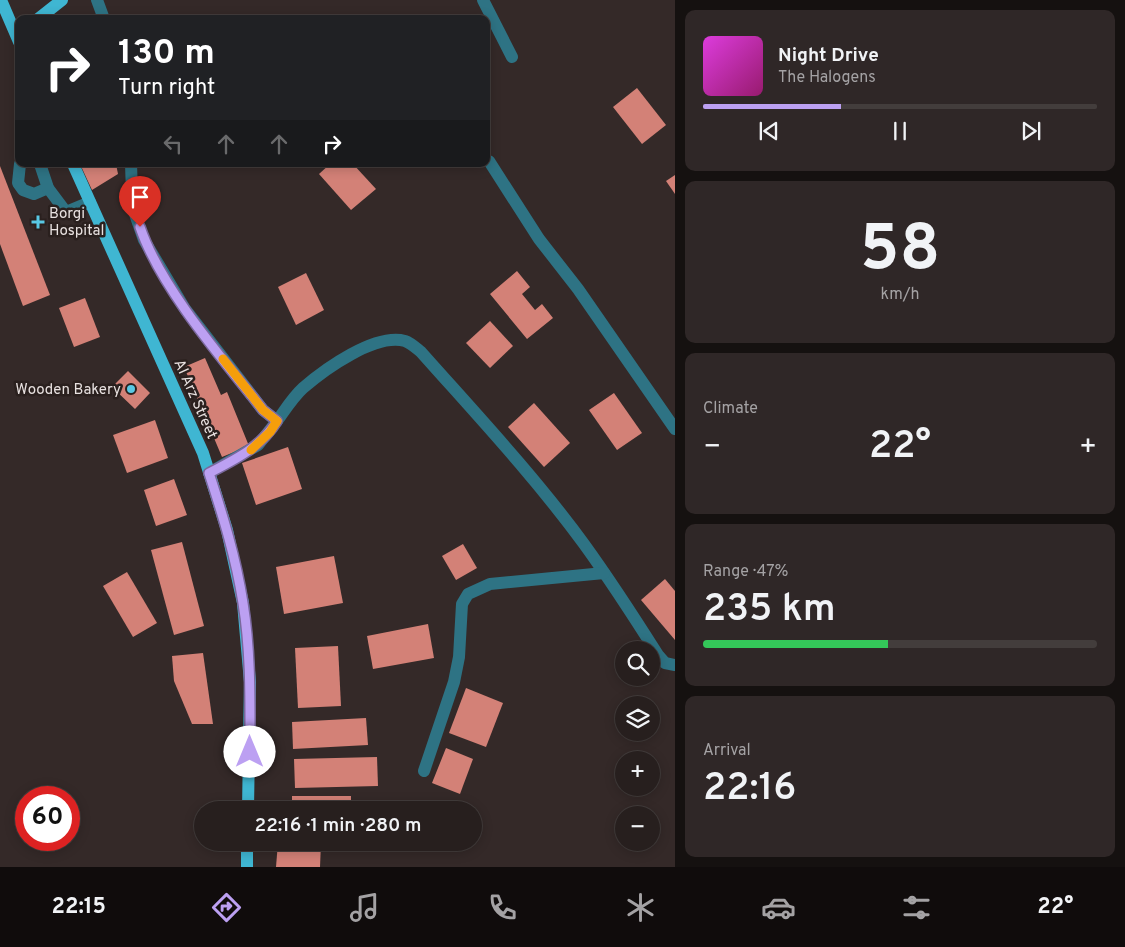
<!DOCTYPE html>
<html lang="en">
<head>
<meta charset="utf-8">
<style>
  :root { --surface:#271f1e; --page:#2f2727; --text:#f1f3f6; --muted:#a4a2a4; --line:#433d3c; --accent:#bca0f2 }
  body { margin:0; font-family:Overpass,sans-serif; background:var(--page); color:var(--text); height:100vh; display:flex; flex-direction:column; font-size:19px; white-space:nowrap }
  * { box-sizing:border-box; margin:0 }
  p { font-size:16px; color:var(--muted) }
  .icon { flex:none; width:28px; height:28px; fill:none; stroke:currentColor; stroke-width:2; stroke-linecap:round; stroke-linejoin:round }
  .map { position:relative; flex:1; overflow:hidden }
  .panel { display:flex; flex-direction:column; gap:10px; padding:10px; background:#151110; width:450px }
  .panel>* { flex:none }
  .guide { position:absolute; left:15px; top:15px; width:475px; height:152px; border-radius:10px; box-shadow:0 2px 12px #0003,0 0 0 1px var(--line); background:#202124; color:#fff; overflow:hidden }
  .fabs { position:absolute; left:615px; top:641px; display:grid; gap:10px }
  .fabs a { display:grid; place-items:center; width:45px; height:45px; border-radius:50%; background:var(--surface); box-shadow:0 2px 12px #0003,0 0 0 1px var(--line); font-size:25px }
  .speed { position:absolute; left:15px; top:786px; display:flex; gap:10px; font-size:25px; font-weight:700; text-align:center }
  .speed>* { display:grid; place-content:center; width:65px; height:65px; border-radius:50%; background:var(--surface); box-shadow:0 2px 12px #0003,0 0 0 1px var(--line); line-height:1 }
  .speed .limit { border:8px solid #d22; background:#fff; color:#111 }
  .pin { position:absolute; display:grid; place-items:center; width:42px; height:42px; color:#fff; margin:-51px -21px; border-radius:50% 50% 50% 0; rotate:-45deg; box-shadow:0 0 5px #0007 }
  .pin .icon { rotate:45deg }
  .me { position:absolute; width:55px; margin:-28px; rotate:0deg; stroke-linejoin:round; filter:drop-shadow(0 0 4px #0008) }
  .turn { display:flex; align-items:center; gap:18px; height:105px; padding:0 20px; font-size:22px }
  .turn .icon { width:65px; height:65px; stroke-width:2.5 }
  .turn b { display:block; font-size:35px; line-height:42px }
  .lanes { display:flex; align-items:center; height:48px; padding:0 20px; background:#0003; justify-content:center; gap:25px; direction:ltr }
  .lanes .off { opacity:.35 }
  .big { font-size:38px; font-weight:600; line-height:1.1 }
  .panel .widget { flex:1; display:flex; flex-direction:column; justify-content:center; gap:8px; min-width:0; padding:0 18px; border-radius:10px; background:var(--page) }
  .panel .dial { align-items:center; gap:0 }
  .dial b { font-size:65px; line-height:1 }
  .song { display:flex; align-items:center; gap:15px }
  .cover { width:60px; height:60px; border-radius:8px; background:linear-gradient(135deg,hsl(300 70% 55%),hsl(320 70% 35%)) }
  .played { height:5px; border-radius:2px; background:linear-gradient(90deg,var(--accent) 35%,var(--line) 35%) }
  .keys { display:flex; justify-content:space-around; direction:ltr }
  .heat { display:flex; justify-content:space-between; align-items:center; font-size:28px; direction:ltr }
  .charge { height:8px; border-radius:4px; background:linear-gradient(90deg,#34c759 47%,var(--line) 0) }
  .trip { position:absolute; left:194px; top:801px; width:288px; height:50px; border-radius:25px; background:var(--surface); box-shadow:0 2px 12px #0003,0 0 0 1px var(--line); font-weight:600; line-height:50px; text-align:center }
  .menu { display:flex; height:80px; justify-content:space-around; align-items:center; background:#100c0c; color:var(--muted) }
  .menu .icon { width:35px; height:35px }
  .menu .on { color:var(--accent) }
  .menu b { font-size:22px; color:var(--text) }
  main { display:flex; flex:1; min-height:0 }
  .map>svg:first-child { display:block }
  .building { fill:#d38177 }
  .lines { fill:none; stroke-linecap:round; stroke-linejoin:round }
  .minor { stroke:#2e7384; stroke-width:12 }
  .major { stroke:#3fb6d2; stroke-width:12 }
  .route-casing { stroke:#7a689d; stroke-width:12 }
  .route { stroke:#bca0f2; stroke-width:9 }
  .slow { stroke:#f59e0b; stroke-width:9 }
  .poi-dot { fill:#59c8e4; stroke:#2a201e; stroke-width:2 }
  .labels { text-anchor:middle; stroke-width:5; stroke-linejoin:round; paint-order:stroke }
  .poi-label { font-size:15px; fill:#e8e1e0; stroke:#2a201e; text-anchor:start }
  .street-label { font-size:15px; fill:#e8e1e0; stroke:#2a201e }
</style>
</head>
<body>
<main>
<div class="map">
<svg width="675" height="867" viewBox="0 0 675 867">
  <rect width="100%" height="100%" fill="#342928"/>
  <g class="building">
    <path d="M637 88 666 125 642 144 613 107Z"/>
    <path d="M80 164H116L118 174 92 190Z"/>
    <path d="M330 164H353L376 189 351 210 319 174Z"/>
    <path d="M0 166 50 295 23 306 0 244Z"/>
    <path d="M675 175V194L666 181Z"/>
    <path d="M517 271 530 287 522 294 535 310 542 304 553 318 527 339 490 294Z"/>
    <path d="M306 273 324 310 296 325 278 287Z"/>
    <path d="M85 298 100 337 74 347 59 308Z"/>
    <path d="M490 321 513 346 490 368 466 343Z"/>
    <path d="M205 358 221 395 227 392 249 446 222 457 184 367Z"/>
    <path d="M128 371 150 393 135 409 112 387Z"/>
    <path d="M614 393 642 433 617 450 589 410Z"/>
    <path d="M534 403 570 443 544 467 508 427Z"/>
    <path d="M155 420 168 458 127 473 113 435Z"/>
    <path d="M288 447 302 489 256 505 242 463Z"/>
    <path d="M174 479 187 515 156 526 144 490Z"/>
    <path d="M182 542 204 626 174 635 151 550Z"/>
    <path d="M463 544 477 568 456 580 442 556Z"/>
    <path d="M334 556 343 603 284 614 276 567Z"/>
    <path d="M127 572 157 623 133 637 103 586Z"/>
    <path d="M665 579 675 591V640L641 600Z"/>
    <path d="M428 624 434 658 373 669 367 636Z"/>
    <path d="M338 646 341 706 298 708 295 648Z"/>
    <path d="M203 653 213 724H192L174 681 172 656Z"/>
    <path d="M466 688 503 703 486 747 449 733Z"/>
    <path d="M366 718 368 745 293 749 292 722Z"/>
    <path d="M446 748 473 759 460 794 432 783Z"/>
    <path d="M377 757 378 786 295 788 294 759Z"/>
    <rect x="292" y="796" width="59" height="14"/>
    <path d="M278 842 321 843 320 867H276Z"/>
  </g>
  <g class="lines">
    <g class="minor">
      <path d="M97 0 104 19"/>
      <path d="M483 0 512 57"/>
      <path d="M489 161 539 239 578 289 675 429"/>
      <path d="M20 164 18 183 23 190 34 194 48 188"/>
      <path d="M40 164 48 188 66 212 90 202"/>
      <path d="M131 164 132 193 135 214 144 240 185 309 263 410 277 421C285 410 293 397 303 388 325 369 375 333 405 341 411 343 416 348 421 352 477 415 535 477 584 544 610 580 634 617 658 655L665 663 675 665"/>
      <path d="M209 473 258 445 277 421"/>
      <path d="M424 771 454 682 459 657 462 604 468 594 490 584 604 573"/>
    </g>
    <g class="major">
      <path d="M1 0 19 42"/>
      <path d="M38 19 62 0"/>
      <path d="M73 164 203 453 227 530 243 603 250 682 248 810"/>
      <path d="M247 867V842"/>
    </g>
  </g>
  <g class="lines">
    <defs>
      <path id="route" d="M140 227C159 283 214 349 252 396L263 410 277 421C261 447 236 459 209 473 223 516 236 558 243 603 251 652 250 702 250 752"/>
    </defs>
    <use href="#route" class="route-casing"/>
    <use href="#route" class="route"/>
    <path class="slow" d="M223 359 263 410 277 421 270 432 251 450"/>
  </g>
  <g class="poi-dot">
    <path d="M35.5 214.5h5v5h5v5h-5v5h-5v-5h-5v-5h5z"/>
    <circle cx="131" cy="389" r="5"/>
  </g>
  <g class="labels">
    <g class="poi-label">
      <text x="49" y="218">Borgi<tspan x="49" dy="17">Hospital</tspan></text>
      <text x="121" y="394" text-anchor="end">Wooden Bakery</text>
    </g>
    <g class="street-label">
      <text transform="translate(196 399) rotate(66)" y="5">Al Arz Street</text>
    </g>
  </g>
</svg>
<div class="fabs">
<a><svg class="icon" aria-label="search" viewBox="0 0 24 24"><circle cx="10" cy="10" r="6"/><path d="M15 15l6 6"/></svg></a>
<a><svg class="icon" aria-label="layers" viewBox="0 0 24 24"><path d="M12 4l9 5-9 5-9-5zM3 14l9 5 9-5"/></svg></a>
<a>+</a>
<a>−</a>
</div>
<div class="speed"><div class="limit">60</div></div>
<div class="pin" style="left:140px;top:227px;background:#d93025"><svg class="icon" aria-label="arrive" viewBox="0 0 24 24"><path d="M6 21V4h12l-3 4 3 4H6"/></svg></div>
<svg class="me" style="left:250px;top:752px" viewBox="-20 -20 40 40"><circle r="19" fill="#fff"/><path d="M0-13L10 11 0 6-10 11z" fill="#bca0f2"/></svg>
<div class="trip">22:16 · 1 min · 280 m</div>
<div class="guide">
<div class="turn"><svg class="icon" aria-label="right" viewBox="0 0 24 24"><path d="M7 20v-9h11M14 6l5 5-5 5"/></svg><div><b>130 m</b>Turn right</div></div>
<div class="lanes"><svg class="icon off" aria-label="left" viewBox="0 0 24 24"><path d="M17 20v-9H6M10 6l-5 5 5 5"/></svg><svg class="icon off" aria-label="ahead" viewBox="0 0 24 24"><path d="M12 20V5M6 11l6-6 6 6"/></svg><svg class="icon off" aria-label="ahead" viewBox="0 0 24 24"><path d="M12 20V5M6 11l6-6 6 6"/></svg><svg class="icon" aria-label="right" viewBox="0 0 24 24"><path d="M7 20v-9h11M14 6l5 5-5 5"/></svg></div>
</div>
</div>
<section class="panel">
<div class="widget">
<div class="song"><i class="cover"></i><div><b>Night Drive</b><p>The Halogens</p></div></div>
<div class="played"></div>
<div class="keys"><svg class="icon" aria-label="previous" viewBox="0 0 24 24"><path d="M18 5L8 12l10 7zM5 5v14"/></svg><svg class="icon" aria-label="pause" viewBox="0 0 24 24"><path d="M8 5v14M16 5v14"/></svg><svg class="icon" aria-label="next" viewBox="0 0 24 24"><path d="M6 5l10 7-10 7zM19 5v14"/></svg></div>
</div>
<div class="widget dial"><b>58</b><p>km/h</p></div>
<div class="widget"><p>Climate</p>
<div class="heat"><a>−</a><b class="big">22°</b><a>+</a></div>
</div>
<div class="widget"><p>Range · 47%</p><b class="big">235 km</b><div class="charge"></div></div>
<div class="widget"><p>Arrival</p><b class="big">22:16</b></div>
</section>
</main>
<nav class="menu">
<b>22:15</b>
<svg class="icon on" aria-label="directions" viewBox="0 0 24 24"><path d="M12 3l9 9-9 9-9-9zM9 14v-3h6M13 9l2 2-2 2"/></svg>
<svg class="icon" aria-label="music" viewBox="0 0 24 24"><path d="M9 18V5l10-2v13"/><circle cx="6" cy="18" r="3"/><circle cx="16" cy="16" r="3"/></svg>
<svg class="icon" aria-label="phone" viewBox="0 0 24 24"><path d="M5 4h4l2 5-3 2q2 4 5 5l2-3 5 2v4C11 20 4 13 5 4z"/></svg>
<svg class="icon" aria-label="climate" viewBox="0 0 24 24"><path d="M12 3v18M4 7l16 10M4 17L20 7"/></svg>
<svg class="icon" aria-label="car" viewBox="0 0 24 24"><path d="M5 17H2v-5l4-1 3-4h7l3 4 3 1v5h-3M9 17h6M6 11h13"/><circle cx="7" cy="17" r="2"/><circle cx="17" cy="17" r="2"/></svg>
<svg class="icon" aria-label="filters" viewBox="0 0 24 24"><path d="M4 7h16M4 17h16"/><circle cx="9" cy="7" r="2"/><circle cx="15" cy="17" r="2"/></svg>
<b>22°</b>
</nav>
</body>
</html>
